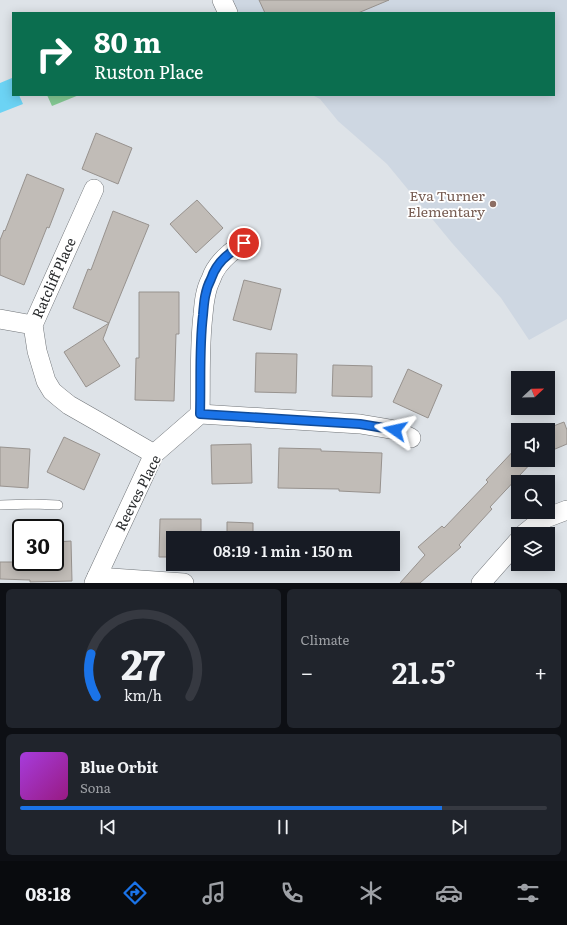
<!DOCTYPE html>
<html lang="en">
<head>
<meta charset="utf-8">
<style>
  :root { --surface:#171b24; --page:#20242c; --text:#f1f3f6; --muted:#9ea1a6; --line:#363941; --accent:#1a73e8 }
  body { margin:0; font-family:Literata,serif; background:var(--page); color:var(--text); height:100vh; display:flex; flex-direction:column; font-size:15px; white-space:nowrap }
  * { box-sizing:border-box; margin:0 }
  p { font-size:13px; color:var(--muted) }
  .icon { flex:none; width:22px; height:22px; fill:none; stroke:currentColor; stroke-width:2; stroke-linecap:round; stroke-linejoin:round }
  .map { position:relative; height:583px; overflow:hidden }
  .side { display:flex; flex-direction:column; gap:6px; padding:6px; background:#0d0f14; flex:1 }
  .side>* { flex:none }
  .guide { position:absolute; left:12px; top:12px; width:543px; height:84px; border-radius:0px; box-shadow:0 2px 10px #0003; background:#0b6e4f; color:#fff; overflow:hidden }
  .needle { width:26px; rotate:68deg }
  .controls { position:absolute; left:511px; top:371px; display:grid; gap:8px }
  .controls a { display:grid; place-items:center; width:44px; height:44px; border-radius:0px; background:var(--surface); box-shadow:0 2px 10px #0003; font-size:20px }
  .speed { position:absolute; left:12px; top:519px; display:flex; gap:8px; font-size:20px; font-weight:700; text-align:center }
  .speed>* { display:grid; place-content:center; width:52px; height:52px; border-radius:50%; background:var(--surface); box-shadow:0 2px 10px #0003; line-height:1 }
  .speed .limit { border:2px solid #111; border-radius:6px; background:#fff; color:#111 }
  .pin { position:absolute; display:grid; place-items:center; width:34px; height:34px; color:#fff; margin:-17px; border:2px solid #fff; border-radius:50%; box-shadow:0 1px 4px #0007 }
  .me { position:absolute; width:44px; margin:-22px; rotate:281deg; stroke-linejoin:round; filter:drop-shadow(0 0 3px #0008) }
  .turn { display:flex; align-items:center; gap:14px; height:84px; padding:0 16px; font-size:18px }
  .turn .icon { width:52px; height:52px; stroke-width:2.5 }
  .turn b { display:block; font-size:28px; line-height:34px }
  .big { font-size:30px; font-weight:600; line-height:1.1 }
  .side .widget { flex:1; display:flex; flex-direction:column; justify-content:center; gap:6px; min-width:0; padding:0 14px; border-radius:6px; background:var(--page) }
  .side .dial { align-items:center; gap:0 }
  .dial svg { height:104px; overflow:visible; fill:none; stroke:var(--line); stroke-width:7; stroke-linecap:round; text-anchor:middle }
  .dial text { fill:var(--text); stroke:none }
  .song { display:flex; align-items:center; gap:12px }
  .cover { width:48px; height:48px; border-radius:6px; background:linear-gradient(135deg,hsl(280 70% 55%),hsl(310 70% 35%)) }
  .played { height:4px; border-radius:2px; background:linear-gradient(90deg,var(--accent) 80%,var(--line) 80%) }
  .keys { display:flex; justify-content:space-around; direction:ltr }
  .heat { display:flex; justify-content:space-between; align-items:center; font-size:22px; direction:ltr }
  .side .tiles { flex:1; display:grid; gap:6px; grid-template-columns:1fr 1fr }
  .widget:last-child { grid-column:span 2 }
  .trip { position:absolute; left:166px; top:531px; width:234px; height:40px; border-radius:0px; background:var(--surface); box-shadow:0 2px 10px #0003; font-weight:600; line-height:40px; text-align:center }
  .dock { display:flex; height:64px; justify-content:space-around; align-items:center; background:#090b0e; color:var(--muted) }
  .dock .icon { width:28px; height:28px }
  .dock .on { color:var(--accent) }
  .dock b { font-size:18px; color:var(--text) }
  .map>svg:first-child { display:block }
  .built { fill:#ced7e2 }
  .green { fill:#84c993 }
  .water { fill:#6cd3f4 }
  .building { fill:#c1bcb7; stroke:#97928e }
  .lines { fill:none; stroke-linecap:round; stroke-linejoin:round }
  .service-casing { stroke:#707478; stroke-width:10 }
  .minor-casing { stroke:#707478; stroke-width:20 }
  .service { stroke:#fff; stroke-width:9 }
  .minor { stroke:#fff; stroke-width:19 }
  .route-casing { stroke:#114b97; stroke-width:10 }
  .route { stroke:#1a73e8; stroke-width:7 }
  .education-dot { fill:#8d6e63; stroke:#fff; stroke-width:1.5 }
  .labels { text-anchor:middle; stroke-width:3.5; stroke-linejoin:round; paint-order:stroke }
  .education-label { font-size:14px; fill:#785e54; stroke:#fff; text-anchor:end }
  .street-label { font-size:14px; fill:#292b2d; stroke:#fff }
</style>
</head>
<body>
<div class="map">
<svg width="567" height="583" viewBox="0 0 567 583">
  <rect width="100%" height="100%" fill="#dee3e8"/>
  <path class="built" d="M232 0H567V319L529 340 501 298 452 243 387 164 338 121 320 99 312 95H554V13H239Z"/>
  <path class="green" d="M47 95H79L52 106Z"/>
  <path class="water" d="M12 78 13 81V95H19L23 104 0 113V83Z"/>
  <g class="building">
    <path d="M259 0H389L358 13H265Z"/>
    <path d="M96 133 132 148 118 184 82 169Z"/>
    <path d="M27 174 64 189 49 228 47 227 24 285 0 275V240L4 230 5 231Z"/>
    <path d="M197 200 223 228 196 253 170 224Z"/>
    <path d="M113 211 149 225 109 323 73 308 88 269 91 270Z"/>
    <path d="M244 280 281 289 271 330 233 320Z"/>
    <path d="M139 292H179V334H176L174 401 135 400 136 358H139Z"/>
    <path d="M109 323 103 339 120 366 86 387 64 352Z"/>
    <path d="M256 353 297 354 296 393 255 392Z"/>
    <path d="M333 365 372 366V397L332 396Z"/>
    <path d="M408 369 442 385 428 418 393 402Z"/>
    <path d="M564 422 567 430V444L548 452V428Z"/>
    <path d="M64 437 100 454 84 490 47 472Z"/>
    <path d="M251 444 252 483 212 484 211 445Z"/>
    <path d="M518 446V460H534L490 507 492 509 459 545 461 547 420 583H400L425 555 418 547 442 526 444 528 488 482 486 480Z"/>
    <path d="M0 447 30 449 28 488 0 486Z"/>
    <path d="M279 448 321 449V451L382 453 380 493 339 491V489L278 488Z"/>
    <path d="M160 519H201V538H173V557H159Z"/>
    <path d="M227 522 253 523V538H227Z"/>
    <path d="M71 541 72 581 30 582V580L0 579V562H55V542Z"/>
  </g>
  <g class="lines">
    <defs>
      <path id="service" d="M0 505 33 504 58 505"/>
      <g id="minor">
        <path d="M222 0 228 13"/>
        <path d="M94 189 33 325 37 351 46 381 52 391 59 397 69 405 97 421 154 454"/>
        <path d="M0 319 33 325"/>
        <path d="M200 414C201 381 199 348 203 315 204 303 205 290 211 279 214 270 222 260 229 254 233 250 239 247 244 243"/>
        <path d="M524 534 534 526 546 518 567 510"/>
        <path d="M97 577 184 583"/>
        <path d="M94 583 154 454 200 414 360 424 384 428 395 430 411 438"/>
        <path d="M481 583 518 541"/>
      </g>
    </defs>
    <use href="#service" class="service-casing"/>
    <use href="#minor" class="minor-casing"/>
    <use href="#service" class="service"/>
    <use href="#minor" class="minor"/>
  </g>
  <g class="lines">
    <defs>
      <path id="route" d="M244 243C239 247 233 250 229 254 221 260 214 270 211 279 205 290 204 302 203 315 199 348 201 381 200 414L360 424 384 428 395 430"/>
    </defs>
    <use href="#route" class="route-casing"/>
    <use href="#route" class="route"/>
  </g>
  <circle class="education-dot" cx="493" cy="204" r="4"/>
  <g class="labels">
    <g class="education-label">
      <text x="485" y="201">Eva Turner<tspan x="485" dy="16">Elementary</tspan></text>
    </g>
    <g class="street-label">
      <text transform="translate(54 278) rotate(-66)" y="5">Ratcliff Place</text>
      <text transform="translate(138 493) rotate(-63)" y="5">Reeves Place</text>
    </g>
  </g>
</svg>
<div class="controls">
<a><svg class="needle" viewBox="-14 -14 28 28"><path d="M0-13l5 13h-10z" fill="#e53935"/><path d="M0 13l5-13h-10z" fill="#9ea1a6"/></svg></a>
<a><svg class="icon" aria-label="sound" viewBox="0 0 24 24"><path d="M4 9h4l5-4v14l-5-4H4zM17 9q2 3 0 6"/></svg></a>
<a><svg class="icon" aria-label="search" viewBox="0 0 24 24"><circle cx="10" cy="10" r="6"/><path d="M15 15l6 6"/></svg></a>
<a><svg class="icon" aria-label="layers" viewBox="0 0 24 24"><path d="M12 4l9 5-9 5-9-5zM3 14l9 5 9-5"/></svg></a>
</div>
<div class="speed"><div class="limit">30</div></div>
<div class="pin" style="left:244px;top:243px;background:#d93025"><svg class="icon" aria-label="arrive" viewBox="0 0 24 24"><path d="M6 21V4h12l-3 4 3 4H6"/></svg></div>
<svg class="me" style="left:395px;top:430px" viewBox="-20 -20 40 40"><path d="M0-17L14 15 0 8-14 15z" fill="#1a73e8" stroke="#fff" stroke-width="4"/></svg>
<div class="trip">08:19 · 1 min · 150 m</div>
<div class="guide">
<div class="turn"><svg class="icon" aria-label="right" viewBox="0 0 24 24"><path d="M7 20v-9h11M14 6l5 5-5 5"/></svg><div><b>80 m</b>Ruston Place</div></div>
</div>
</div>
<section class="side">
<div class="tiles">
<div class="widget dial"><svg viewBox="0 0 100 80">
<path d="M14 69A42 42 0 1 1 86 69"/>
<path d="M14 69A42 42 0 0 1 10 36" stroke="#1a73e8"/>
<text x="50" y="56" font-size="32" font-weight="700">27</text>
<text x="50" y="72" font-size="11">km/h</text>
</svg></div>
<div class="widget"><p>Climate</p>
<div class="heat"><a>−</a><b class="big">21.5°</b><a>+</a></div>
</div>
<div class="widget">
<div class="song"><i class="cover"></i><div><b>Blue Orbit</b><p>Sona</p></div></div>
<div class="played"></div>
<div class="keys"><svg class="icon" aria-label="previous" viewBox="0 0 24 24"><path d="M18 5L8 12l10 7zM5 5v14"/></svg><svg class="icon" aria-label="pause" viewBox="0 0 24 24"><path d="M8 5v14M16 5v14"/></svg><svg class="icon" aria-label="next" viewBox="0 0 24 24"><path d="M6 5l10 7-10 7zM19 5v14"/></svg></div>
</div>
</div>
</section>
<nav class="dock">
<b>08:18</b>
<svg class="icon on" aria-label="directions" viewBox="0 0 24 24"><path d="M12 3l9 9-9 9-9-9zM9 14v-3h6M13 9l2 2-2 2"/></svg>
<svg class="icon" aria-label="music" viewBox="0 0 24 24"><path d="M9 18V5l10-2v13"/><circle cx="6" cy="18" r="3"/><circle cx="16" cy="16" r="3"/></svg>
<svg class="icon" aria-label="phone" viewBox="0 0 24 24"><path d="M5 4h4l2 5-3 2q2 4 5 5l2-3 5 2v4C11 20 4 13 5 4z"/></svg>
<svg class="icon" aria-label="climate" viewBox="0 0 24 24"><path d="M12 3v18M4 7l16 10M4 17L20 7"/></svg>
<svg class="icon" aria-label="car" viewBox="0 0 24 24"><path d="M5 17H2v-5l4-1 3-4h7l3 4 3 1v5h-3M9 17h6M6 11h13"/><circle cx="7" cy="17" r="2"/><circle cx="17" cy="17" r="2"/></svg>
<svg class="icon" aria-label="filters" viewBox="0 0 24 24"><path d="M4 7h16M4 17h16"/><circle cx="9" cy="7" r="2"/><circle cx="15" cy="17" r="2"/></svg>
</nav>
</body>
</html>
